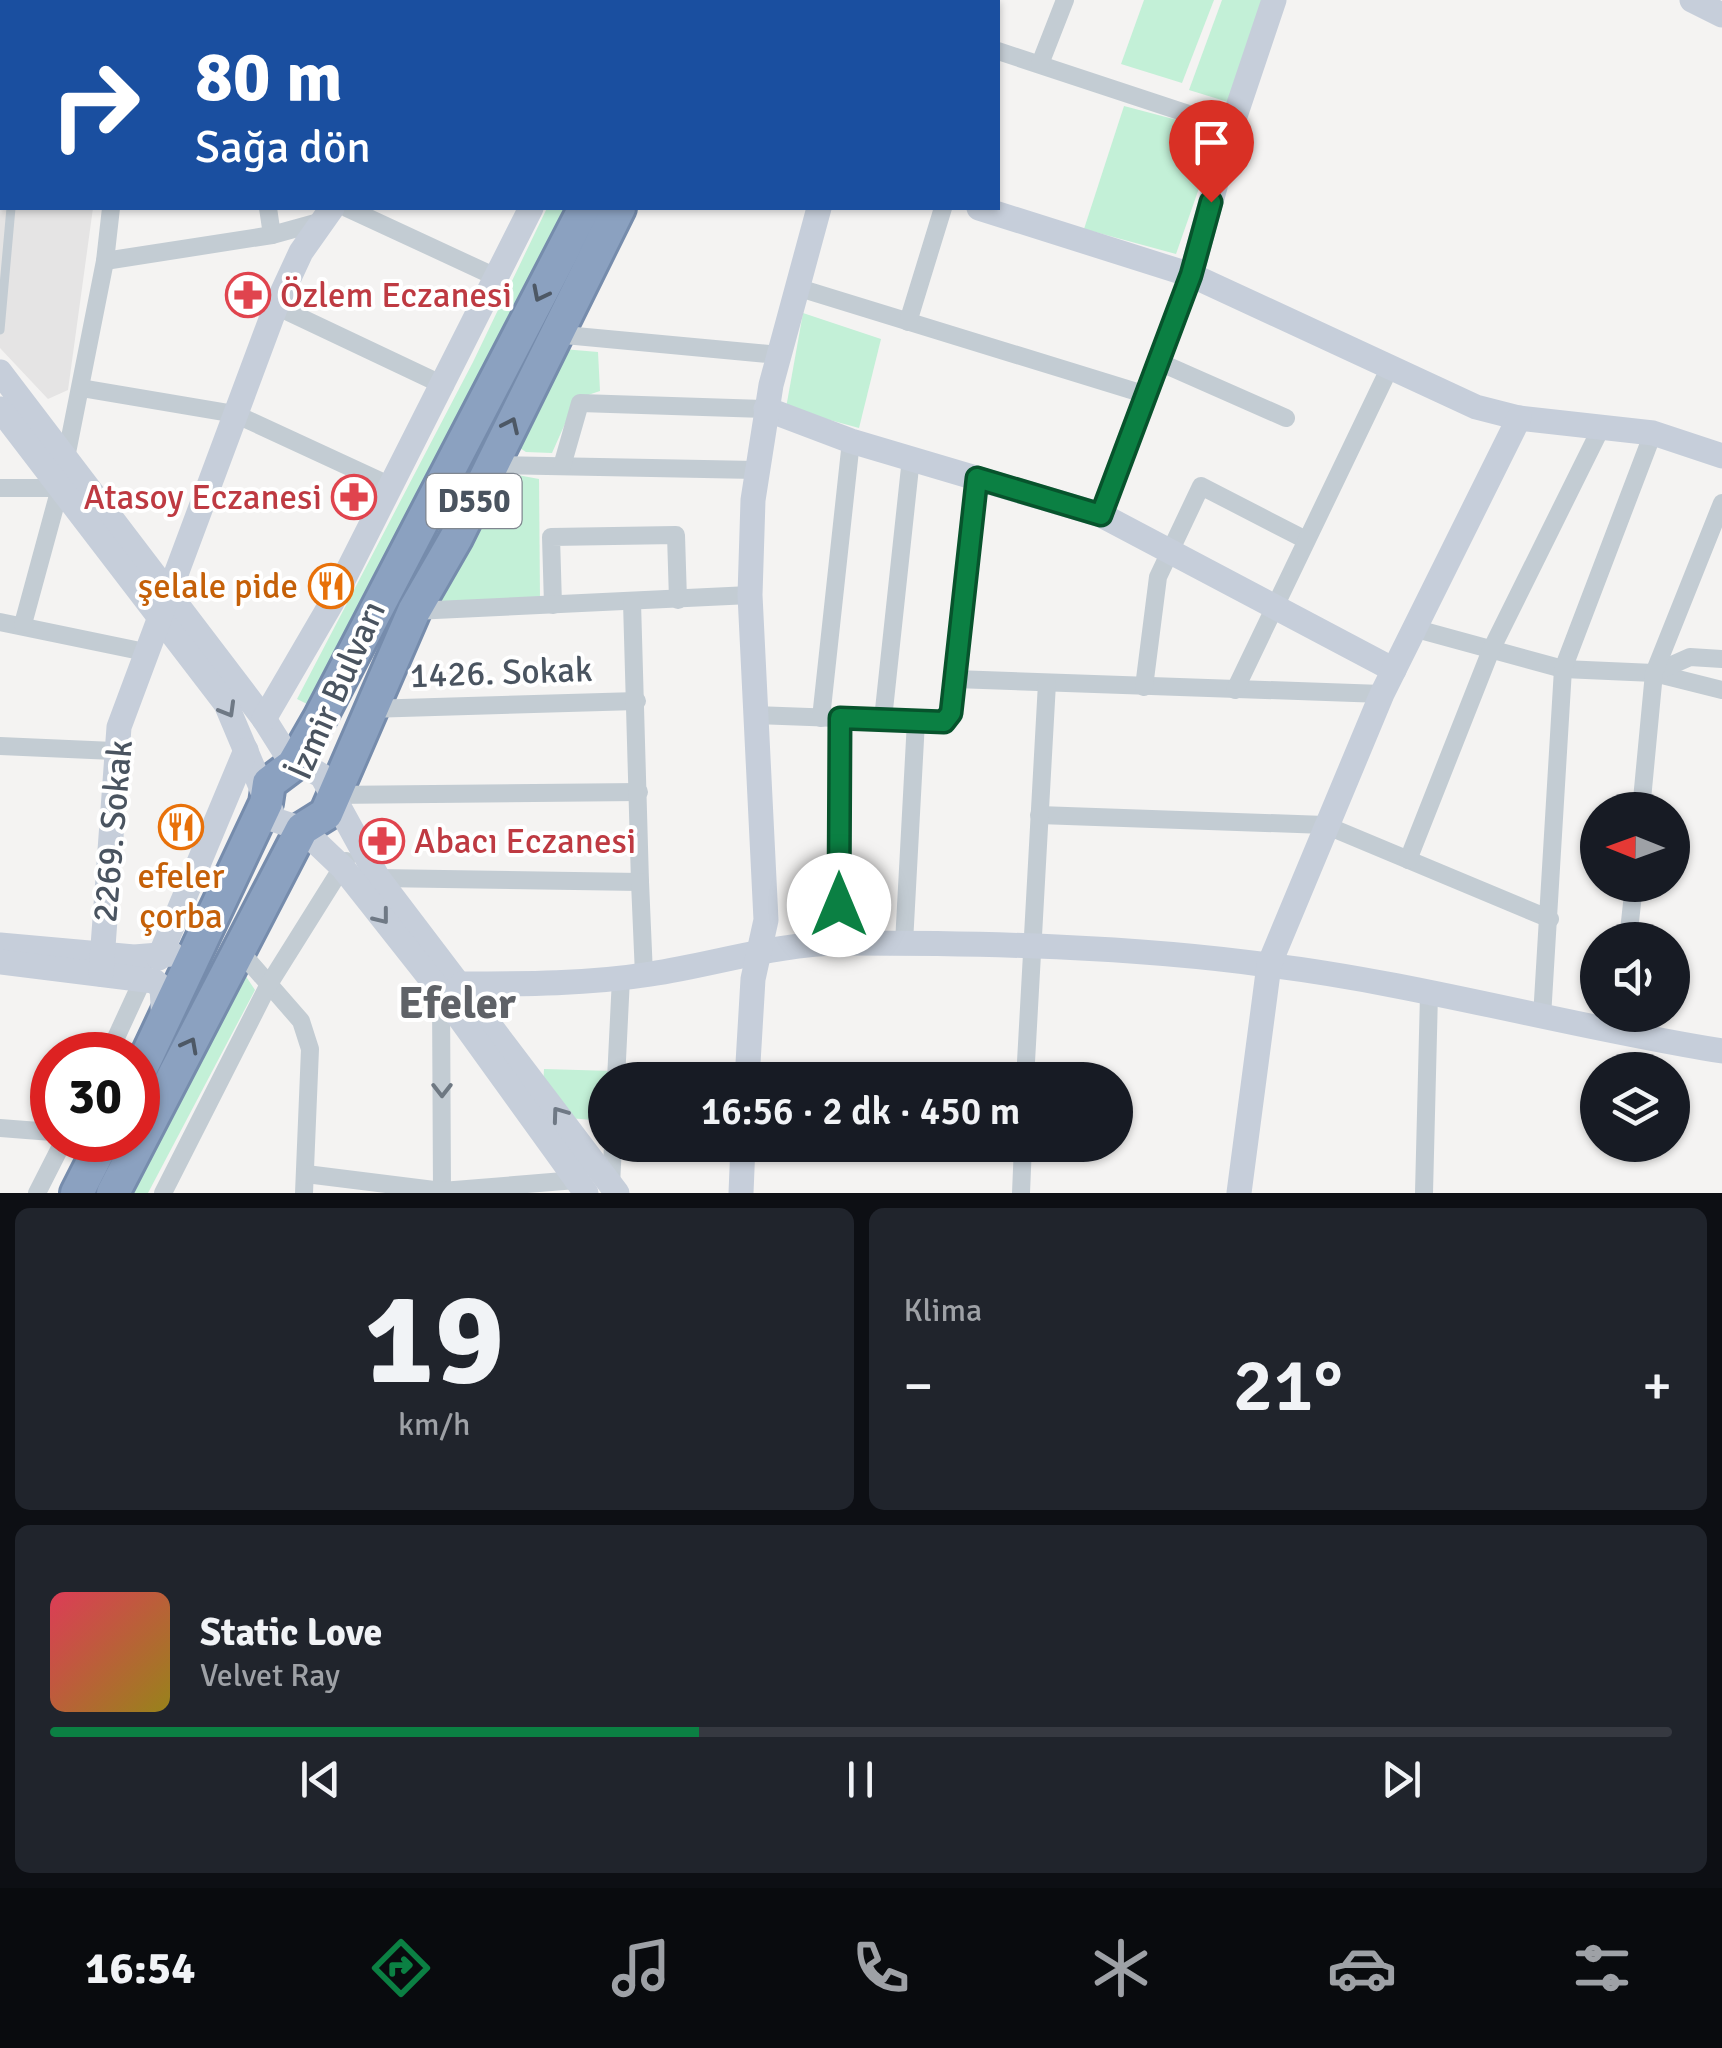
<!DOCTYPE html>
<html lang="tr">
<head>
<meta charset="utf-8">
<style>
  :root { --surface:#171b24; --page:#20242c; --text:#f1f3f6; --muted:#9ea1a6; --line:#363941; --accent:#0b8043 }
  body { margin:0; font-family:Signika,sans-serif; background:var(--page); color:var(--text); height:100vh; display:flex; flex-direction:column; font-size:38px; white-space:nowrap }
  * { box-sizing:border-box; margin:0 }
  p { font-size:32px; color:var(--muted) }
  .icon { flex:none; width:55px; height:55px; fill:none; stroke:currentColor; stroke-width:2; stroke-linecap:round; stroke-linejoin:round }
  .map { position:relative; height:1193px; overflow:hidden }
  .sheet { display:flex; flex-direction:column; gap:15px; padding:15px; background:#0d0f14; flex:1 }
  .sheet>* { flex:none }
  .banner { position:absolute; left:0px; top:0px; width:1000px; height:210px; box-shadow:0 2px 8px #0004; background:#1a4fa0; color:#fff; overflow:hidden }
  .needle { width:65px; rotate:271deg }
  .tools { position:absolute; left:1580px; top:792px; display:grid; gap:20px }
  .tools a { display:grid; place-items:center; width:110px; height:110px; border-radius:50%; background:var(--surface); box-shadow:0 2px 8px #0004; font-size:50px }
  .speed { position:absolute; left:30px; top:1032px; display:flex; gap:20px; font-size:50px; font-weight:700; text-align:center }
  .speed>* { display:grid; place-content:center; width:130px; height:130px; border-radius:50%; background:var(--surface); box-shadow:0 2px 8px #0004; line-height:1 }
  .speed .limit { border:15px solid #d22; background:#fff; color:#111 }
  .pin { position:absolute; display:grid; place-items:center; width:85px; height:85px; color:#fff; margin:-102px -42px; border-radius:50% 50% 50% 0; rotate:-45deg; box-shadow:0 0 10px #0007 }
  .pin .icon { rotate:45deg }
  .me { position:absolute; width:110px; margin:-55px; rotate:0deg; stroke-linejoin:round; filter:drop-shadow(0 0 8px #0008) }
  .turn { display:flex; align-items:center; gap:35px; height:210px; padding:0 30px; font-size:45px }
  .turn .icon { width:130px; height:130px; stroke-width:2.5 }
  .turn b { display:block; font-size:70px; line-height:85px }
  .big { font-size:75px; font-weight:600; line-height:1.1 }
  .sheet .card { flex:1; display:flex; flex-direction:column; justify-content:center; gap:15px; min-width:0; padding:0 35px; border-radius:15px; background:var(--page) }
  .sheet .dial { align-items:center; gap:0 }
  .dial b { font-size:130px; line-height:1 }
  .song { display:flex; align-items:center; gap:30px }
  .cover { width:120px; height:120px; border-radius:15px; background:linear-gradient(135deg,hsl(350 70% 55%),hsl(50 70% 35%)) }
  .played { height:10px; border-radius:5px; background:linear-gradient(90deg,var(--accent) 40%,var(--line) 40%) }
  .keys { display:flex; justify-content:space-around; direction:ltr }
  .heat { display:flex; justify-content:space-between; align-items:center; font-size:55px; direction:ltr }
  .sheet .tiles { flex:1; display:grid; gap:15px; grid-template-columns:1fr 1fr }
  .card:last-child { grid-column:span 2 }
  .trip { position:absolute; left:588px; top:1062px; width:545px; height:100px; border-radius:50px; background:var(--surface); box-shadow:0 2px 8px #0004; font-weight:600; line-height:100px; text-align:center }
  .dock { display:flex; height:160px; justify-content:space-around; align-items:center; background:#090b0e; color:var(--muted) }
  .dock .icon { width:70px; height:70px }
  .dock .active { color:var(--accent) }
  .dock b { font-size:45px; color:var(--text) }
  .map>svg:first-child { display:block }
  .education { fill:#e5e4e4 }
  .green { fill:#c3f0d7 }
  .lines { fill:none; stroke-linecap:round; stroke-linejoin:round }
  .highway-casing { stroke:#768cac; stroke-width:38 }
  .lane { stroke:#c3ccd3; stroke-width:9 }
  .street { stroke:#c3ccd3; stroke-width:18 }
  .secondary { stroke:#c6ceda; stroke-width:25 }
  .highway { stroke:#8ba1c0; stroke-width:32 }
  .oneway { stroke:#4d5865 }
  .oneway2 { stroke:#6f7985 }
  .oneway3 { stroke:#6e7882 }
  .route-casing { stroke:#07532c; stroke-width:25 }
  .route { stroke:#0b8043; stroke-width:18 }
  .labels { text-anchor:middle; stroke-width:8; stroke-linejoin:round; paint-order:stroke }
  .shield { fill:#fff; stroke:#808790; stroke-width:2.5 }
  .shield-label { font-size:32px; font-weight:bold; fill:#4a5460 }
  .health-label { font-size:35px; fill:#be3a42; stroke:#fff; text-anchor:start }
  .food-label { font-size:35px; fill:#c56008; stroke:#fff; text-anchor:end }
  .street-label { font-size:35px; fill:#4a5460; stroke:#fff }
  .district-label { font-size:45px; font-weight:bold; fill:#5f6267; stroke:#fff }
</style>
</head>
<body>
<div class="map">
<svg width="1722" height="1193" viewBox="0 0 1722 1193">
  <rect width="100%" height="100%" fill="#f4f3f2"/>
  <path class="education" d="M0 21 2 208H93L68 390 48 399 0 348Z"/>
  <g class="green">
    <path d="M1144 0H1214L1182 83 1121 64Z"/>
    <path d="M1222 0H1263L1228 102 1189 90Z"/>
    <path d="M1124 106 1219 131 1176 254 1084 229Z"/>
    <path d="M547 208H567L307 704 297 699 473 362Z"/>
    <path d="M803 313 881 339 859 428 786 408Z"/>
    <path d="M563 349 598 352 600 391 576 399 552 453 526 452 512 443Z"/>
    <path d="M496 471 539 479 540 601 434 602Z"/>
    <path d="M243 972 255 990 148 1193H133Z"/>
    <path d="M544 1069 613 1071V1080H605V1121L568 1118 543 1086Z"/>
  </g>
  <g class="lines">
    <defs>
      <g id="highway">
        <path d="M689 2 690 0"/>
        <path d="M724 2 726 0"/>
        <path d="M138 1075 266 803 269 783 293 765 320 718 585 208"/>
        <path d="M77 1193 104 1140"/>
        <path d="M113 1193 302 829 326 814 414 611 456 538 619 208"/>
      </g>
    </defs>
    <use href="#highway" class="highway-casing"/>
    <path class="lane" d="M0 330 11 208"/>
    <g class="street">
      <path d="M0 0 21 2"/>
      <path d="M556 0 572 2"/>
      <path d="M819 0 830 2"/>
      <path d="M131 2V0"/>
      <path d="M303 2V0"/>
      <path d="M998 51 1231 128"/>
      <path d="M1040 64 1065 0"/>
      <path d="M268 208 272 235"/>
      <path d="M347 208 498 278"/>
      <path d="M105 261 272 235 319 222"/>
      <path d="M796 287 1147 395 1101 515"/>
      <path d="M276 306 445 386"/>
      <path d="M908 322 943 208"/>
      <path d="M554 334 779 355"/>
      <path d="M1159 362 1286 418"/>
      <path d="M81 388 235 414 393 487"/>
      <path d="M1147 395 1191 275"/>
      <path d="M492 465 756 470"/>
      <path d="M562 466 580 403 766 409"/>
      <path d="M0 488H60L105 261 111 208"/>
      <path d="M553 605 551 537 676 535 678 600"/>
      <path d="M414 611 750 595"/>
      <path d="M0 622 145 652"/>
      <path d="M23 624 60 488"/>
      <path d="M1413 628 1563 669 1654 673 1722 690"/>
      <path d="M1654 673 1690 657 1722 659"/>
      <path d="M955 679 1382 694"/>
      <path d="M1144 687 1158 577 1201 486 1304 539"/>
      <path d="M1235 690 1390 367"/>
      <path d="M368 709 637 701"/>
      <path d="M755 715 944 722C962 697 972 520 977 477"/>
      <path d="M821 718 851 441"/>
      <path d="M883 719 911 458"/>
      <path d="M0 746 114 751"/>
      <path d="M330 795 639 792"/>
      <path d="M1641 810 1654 673 1722 503"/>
      <path d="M1039 815 1325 825 1550 919"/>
      <path d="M1408 860 1491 650 1602 426"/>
      <path d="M378 878 640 882 632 602"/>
      <path d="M640 882 644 975"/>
      <path d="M1628 940 1634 885"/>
      <path d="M839 943 840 718"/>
      <path d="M904 943 916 721"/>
      <path d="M239 950 301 1021 310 1049 304 1193"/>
      <path d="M441 993 442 1191"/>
      <path d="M1542 1017 1563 669 1653 433"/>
      <path d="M108 1055 144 977"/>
      <path d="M616 1080 621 978"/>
      <path d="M1025 1080 1047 683"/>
      <path d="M0 1128 52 1132"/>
      <path d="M306 1174 442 1191 576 1180"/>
      <path d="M611 1185 613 1145"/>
      <path d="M37 1193 64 1140"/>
      <path d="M163 1193 269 984 346 861"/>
      <path d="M1021 1193 1023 1145"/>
      <path d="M1424 1193 1429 994"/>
    </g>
    <g class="secondary">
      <path d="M1692 0 1722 15"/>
      <path d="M438 2 439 0"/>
      <path d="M616 2 617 0"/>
      <path d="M885 2 887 0"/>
      <path d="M979 208 1191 275 1476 407 1519 418 1653 433 1722 456"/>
      <path d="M1191 275 1231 128 1274 0"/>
      <path d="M0 372 264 719 293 765H304L322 776 378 878 617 1193"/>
      <path d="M0 409 226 704 275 820 302 829 343 868 441 992 586 1193"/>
      <path d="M766 409 851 441 1101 515 1394 670"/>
      <path d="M264 719 331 604 531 208"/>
      <path d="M0 945 134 957 172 954"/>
      <path d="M159 958 246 750"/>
      <path d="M0 962 154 981 162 988 164 1021"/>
      <path d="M101 974 119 727 276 306 301 252 332 208"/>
      <path d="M462 984C526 984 588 984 651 974 717 964 777 943 845 943 985 943 1129 946 1268 965 1421 984 1570 1027 1722 1051"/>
      <path d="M747 1080 753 979 766 920 750 595 753 500 771 385 819 208"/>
      <path d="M741 1193 743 1145"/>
      <path d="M1239 1193 1269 965 1382 694 1519 418"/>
    </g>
    <use href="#highway" class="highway"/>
  </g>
  <defs><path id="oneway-chevron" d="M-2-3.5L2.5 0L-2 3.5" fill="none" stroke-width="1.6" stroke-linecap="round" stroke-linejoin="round" transform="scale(2.5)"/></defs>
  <g class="oneway">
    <use href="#oneway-chevron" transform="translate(540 294) rotate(117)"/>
    <use href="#oneway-chevron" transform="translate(511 425) rotate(-65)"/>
    <use href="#oneway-chevron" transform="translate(190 1045) rotate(-62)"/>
  </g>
  <g class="oneway2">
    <use href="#oneway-chevron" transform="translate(228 710) rotate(60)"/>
    <use href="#oneway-chevron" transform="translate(382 917) rotate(52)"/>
    <use href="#oneway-chevron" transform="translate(559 1114) rotate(-126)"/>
  </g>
  <use class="oneway3" href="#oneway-chevron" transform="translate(442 1090) rotate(90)"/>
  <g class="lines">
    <defs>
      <path id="route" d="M839 905 840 718 944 722 951 713 977 478 1101 515 1191 275 1211 202"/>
    </defs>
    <use href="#route" class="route-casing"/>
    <use href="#route" class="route"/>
  </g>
  <defs>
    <symbol id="pharmacy-ring" viewBox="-11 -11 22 22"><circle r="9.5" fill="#fff" stroke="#e0444e" stroke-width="1.5"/><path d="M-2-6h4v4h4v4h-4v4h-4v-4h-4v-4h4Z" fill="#e0444e"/></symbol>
    <symbol id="restaurant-ring" viewBox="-11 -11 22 22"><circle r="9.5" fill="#fff" stroke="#e8710a" stroke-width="1.5"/><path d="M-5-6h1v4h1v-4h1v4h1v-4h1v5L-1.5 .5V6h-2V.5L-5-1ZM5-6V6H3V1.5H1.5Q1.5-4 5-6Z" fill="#e8710a"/></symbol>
  </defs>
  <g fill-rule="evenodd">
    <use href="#pharmacy-ring" x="223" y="270" width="50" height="50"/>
    <use href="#pharmacy-ring" x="329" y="472" width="50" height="50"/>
    <use href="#restaurant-ring" x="306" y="561" width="50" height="50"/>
    <use href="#restaurant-ring" x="156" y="802" width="50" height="50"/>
    <use href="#pharmacy-ring" x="357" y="816" width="50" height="50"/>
  </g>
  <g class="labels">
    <rect class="shield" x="426.5" y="474" width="95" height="54" rx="8"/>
    <g class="shield-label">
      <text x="474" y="512">D550</text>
    </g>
    <g class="health-label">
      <text x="280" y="307">Özlem Eczanesi</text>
      <text x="322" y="509" text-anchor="end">Atasoy Eczanesi</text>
      <text x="414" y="853">Abacı Eczanesi</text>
    </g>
    <g class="food-label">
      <text x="298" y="598">şelale pide</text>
      <text x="181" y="888" text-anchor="middle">efeler<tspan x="181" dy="40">çorba</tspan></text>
    </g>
    <g class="street-label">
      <text transform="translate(501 672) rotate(-2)" y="12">1426. Sokak</text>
      <text transform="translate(336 690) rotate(-66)" y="12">İzmir Bulvarı</text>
      <text transform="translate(112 831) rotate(-85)" y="12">2269. Sokak</text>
    </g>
    <g class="district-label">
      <text x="457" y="1018">Efeler</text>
    </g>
  </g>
</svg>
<div class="tools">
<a><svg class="needle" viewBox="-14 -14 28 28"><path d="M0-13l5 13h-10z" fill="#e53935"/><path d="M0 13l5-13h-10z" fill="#9ea1a6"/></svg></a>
<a><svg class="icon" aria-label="sound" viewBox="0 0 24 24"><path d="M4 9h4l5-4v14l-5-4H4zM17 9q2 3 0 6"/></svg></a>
<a><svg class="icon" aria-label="layers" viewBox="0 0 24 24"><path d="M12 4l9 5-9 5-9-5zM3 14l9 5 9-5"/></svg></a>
</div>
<div class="speed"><div class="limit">30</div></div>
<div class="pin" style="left:1211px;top:202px;background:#d93025"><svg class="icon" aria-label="arrive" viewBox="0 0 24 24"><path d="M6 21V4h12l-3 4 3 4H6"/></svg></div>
<svg class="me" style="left:839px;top:905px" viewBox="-20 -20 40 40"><circle r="19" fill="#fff"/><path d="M0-13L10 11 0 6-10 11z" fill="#0b8043"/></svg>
<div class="trip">16:56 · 2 dk · 450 m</div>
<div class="banner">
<div class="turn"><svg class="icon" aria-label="right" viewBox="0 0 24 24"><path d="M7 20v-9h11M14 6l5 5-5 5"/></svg><div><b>80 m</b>Sağa dön</div></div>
</div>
</div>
<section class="sheet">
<div class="tiles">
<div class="card dial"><b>19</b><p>km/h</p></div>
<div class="card"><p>Klima</p>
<div class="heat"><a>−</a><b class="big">21°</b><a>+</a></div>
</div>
<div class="card">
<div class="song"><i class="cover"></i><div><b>Static Love</b><p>Velvet Ray</p></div></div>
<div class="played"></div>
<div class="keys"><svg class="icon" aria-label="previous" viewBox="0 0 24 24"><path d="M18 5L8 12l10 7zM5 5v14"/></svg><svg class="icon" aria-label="pause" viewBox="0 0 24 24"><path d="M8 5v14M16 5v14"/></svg><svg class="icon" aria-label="next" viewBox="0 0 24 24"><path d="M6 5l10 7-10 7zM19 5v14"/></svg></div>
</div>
</div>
</section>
<nav class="dock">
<b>16:54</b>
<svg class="icon active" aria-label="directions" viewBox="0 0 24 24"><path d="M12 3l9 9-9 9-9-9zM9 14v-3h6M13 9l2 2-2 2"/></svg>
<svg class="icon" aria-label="music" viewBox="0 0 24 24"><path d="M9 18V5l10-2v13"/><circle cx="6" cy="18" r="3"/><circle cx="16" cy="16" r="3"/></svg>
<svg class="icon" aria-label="phone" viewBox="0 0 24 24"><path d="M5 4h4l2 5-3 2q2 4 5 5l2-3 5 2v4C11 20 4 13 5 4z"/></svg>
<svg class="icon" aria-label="climate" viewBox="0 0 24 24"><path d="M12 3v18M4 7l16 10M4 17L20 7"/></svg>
<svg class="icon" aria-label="car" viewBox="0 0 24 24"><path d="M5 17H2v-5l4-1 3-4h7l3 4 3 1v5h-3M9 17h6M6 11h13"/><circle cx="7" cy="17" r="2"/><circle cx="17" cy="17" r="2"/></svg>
<svg class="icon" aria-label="filters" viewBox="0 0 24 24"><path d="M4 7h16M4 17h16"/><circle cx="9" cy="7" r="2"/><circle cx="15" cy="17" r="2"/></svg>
</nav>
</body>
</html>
